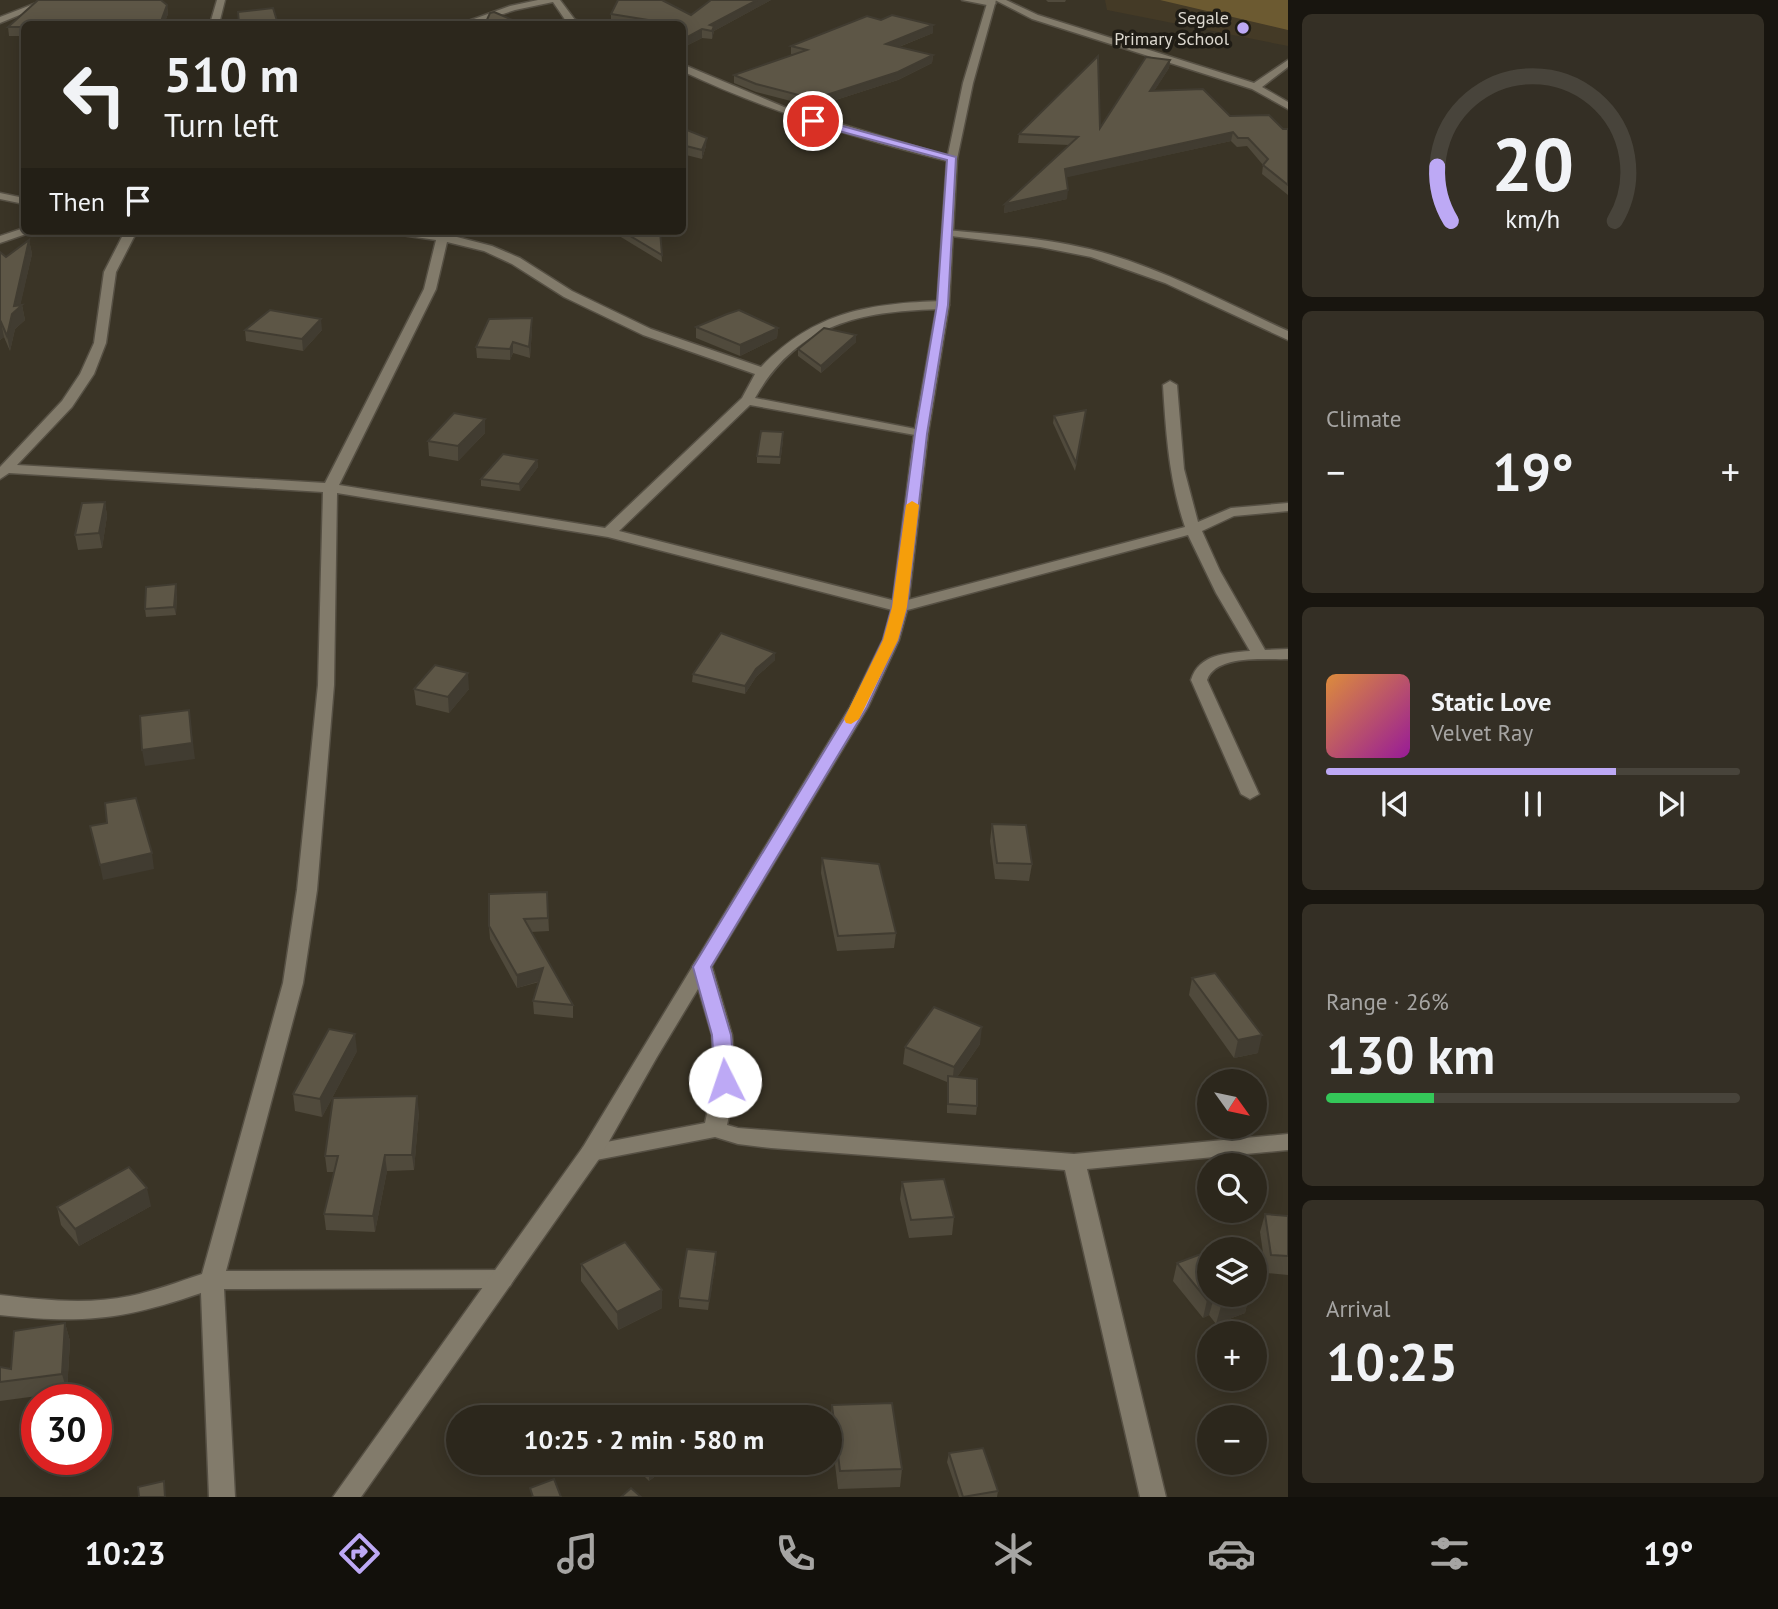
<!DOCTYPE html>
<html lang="en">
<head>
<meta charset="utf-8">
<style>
  :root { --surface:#2c271c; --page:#342f25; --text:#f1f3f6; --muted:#a6a5a3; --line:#48443b; --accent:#bda9f5 }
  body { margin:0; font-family:"PT Sans",sans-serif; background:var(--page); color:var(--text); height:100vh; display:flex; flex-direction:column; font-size:26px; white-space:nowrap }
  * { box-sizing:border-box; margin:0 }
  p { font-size:23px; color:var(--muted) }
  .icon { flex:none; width:38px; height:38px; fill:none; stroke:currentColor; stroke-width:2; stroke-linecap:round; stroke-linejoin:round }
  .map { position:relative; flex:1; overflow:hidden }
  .drawer { display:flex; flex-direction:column; gap:14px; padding:14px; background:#18150f; width:490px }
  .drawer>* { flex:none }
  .banner { position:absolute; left:21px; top:21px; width:665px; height:214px; border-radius:10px; box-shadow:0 4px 18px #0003,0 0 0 2px var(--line); background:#2c271c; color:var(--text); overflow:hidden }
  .needle { width:46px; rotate:123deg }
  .tools { position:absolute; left:1197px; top:1069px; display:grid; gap:14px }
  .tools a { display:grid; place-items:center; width:70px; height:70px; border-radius:50%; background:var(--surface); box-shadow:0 4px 18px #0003,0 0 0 2px var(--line); font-size:35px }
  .speed { position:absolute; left:21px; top:1384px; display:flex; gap:14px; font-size:35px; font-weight:700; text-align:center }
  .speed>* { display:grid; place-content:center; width:91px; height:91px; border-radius:50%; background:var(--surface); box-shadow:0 4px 18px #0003,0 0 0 2px var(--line); line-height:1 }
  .speed .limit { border:10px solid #d22; background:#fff; color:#111 }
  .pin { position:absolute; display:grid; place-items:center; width:60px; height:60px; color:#fff; margin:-30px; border:4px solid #fff; border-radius:50%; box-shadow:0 2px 7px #0007 }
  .me { position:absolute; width:77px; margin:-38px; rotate:356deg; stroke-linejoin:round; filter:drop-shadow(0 0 5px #0008) }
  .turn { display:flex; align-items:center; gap:24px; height:147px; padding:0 28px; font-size:32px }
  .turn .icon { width:91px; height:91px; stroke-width:2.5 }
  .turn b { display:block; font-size:49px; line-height:60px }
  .then { display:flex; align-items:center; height:66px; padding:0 28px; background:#0003; gap:14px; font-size:26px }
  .big { font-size:52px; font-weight:800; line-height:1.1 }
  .drawer .card { flex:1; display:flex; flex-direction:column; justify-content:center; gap:10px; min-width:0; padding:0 24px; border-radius:10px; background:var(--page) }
  .drawer .dial { align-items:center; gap:0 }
  .dial svg { height:182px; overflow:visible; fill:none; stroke:var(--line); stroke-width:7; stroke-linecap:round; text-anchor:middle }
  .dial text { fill:var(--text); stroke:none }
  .song { display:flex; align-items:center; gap:21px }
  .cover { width:84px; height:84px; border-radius:10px; background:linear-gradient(135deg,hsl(30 70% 55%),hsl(300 70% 35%)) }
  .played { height:7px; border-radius:4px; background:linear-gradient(90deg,var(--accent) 70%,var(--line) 70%) }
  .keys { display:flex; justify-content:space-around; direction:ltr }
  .heat { display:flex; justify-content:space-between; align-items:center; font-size:38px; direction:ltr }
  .charge { height:10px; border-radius:5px; background:linear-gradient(90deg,#34c759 26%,var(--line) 0) }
  .trip { position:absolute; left:446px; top:1405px; width:396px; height:70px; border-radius:35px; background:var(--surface); box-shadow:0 4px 18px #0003,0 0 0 2px var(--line); font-weight:800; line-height:70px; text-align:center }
  .tab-bar { display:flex; height:112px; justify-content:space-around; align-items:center; background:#12100b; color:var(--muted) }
  .tab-bar .icon { width:49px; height:49px }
  .tab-bar .selected { color:var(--accent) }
  .tab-bar b { font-size:32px; color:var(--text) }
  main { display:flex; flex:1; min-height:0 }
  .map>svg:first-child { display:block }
  .built { fill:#443a26 }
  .green { fill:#6c5a31 }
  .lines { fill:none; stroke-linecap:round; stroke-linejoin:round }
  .street-casing { stroke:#565044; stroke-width:3 }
  .secondary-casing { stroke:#565044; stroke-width:3 }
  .street { fill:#827b6b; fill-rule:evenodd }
  .secondary { fill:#827b6b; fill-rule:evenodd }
  .wall { fill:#504a3c }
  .shaded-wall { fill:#413c31 }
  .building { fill:#5d5646; stroke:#413c31; stroke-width:2 }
  .route { fill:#bda9f5; stroke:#7b6e9f; stroke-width:2 }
  .slow { fill:#f59e0b }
  .poi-dot { fill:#bda9f5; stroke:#1f1c15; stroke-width:2.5 }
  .labels { text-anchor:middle; stroke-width:7; stroke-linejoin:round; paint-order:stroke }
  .far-poi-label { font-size:18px; fill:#ddd9d0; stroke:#1f1c15; text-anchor:end }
</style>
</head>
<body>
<main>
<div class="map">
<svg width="1288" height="1497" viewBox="0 0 1288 1497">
  <rect width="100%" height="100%" fill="#3a3426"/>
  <path class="built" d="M1105 0H1288V46L1107 10Z"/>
  <path class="green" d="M1160 0H1288V30Z"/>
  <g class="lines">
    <defs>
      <g id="street">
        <path d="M44 0H56L0 23V17Z"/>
        <path d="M217 0H225L219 24H210Z"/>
        <path d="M538 0H560L575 20 599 24H568L553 2 515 10 472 24H460L510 6Z"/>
        <path d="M962 0H989L996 3 992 6Z"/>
        <path d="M995 0H1006L1038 15 1254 83 1288 60V67L1262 87 1288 102V109L1252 89 1032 19Z"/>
        <path d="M682 64 784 107 957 159 952 162C859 139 769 112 682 71Z"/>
        <path d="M0 193 24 198V204L0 199Z"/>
        <path d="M24 228V231H31L29 233 0 243V236Z"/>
        <path d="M947 230C998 235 1051 238 1101 252 1166 270 1226 303 1288 331V340L1165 283 1091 257 1040 247 943 235V231Z"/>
        <path d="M125 231H137L116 272 106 343 94 374 72 407 17 465 325 483 424 289 436 240 395 234 389 231H450L449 235 492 246 520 258 572 291 651 329 761 367C814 312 869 303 943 301L949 305 943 309C863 311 798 322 755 398L921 430 928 434 926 437 750 405 619 531 900 602 1185 527C1169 480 1166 434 1163 385L1170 381 1177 385 1184 469 1198 522 1231 508 1288 503V511L1234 516 1202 531 1220 571 1265 650 1288 649V659C1266 660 1216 654 1207 680L1259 794 1250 799 1241 794 1191 680C1199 654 1226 653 1250 651L1216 593 1188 535 900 612 608 537 337 493 334 685 317 890 303 983 226 1271 502 1270 510 1272 514 1279 510 1286 502 1288 224 1289 235 1497H209L201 1293C123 1320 81 1324 0 1315V1295C43 1300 87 1305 130 1296 154 1291 178 1282 202 1274L283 983 297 890 318 685 323 492 9 473 0 479V467L62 401 80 374 94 343 104 272ZM447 242 484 251 512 264 564 297 643 335 755 374 742 398 605 528 339 485 436 289Z"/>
        <path d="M702 960 709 962 712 967 732 1035 736 1081 727 1125 738 1128 1074 1154 1288 1134V1150L1087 1169 1166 1497H1140L1065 1170 771 1148 738 1144 715 1137 591 1161 583 1159 580 1153 583 1147 591 1145 705 1123 714 1081 712 1035 692 967 695 962Z"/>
      </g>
      <path id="secondary" d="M988 0H996L973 83 957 159 949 305 928 434 908 607 899 640 868 707 657 1057 599 1159 361 1497H333L583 1147 850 707 883 640 892 607 914 434 937 305 947 159 963 83Z"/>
    </defs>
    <use href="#street" class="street-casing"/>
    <use href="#secondary" class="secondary-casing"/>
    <use href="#street" class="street"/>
    <use href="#secondary" class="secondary"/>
  </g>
  <g class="wall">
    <path d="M618 0H662L691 15 711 0H771L714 31 712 39 702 38 682 48V24H626L611 22V14Z"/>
    <path d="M1046 0H1066L1065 2H1048Z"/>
    <path d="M167 5 168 14 164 24H24V36H9L8 27Z"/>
    <path d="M881 20 933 25V33L899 47 933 55 932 63 898 80 814 107 756 92 734 83V75L793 55 791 54V46Z"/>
    <path d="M1170 60 1169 68 1154 91 1230 116 1283 129H1288V195L1262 174 1263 165 1247 146 1237 147 1231 141 1066 177 1067 199 1004 213 1005 204 1069 145 1018 143 1019 134 1100 128Z"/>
    <path d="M682 128 706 146 702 159 682 154Z"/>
    <path d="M611 231H660L662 262Z"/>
    <path d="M29 240 32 254 20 305H22L25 320 15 329 10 351 4 337 0 340V252L6 257Z"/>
    <path d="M696 327 778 328 777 338 740 356 696 338Z"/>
    <path d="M532 329 530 358 513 353 510 360 477 358 476 347Z"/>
    <path d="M245 330H322L303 351 246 341Z"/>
    <path d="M856 335V342L821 373 798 356V349Z"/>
    <path d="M1054 416 1085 417 1075 471 1053 423Z"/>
    <path d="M485 419V433L458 461 429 456 428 441Z"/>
    <path d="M783 440 780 464 757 463V456Z"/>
    <path d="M537 460 538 467 520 491 481 486V479Z"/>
    <path d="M105 502 107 516 102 548 78 550 75 535Z"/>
    <path d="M176 584 177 592 176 615 146 617 145 609Z"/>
    <path d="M775 653V660L756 677 745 694 692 682 693 674Z"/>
    <path d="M414 689H469L449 713 416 705Z"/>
    <path d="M992 824 1032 864 1029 881 995 879 990 841Z"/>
    <path d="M822 858 896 933 894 948 837 951 821 873Z"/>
    <path d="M547 892 549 931 531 932 573 1005V1018L534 1014 533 1001 539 982 517 988 490 939 489 926Z"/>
    <path d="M1192 978 1258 1053 1234 1058 1189 995Z"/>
    <path d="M980 1044 957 1077 977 1106 976 1115 947 1113V1082L903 1064 905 1047Z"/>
    <path d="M357 1051 322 1117 295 1111 293 1094Z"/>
    <path d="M419 1112 414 1170 387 1171 375 1232 326 1230 324 1214 334 1172H327L325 1156Z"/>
    <path d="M902 1182 954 1217 952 1235 909 1238 900 1199Z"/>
    <path d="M151 1206 79 1246 61 1225 57 1207Z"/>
    <path d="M1265 1214 1288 1216V1275L1266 1273 1260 1232Z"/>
    <path d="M716 1261 708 1310 679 1307V1298Z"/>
    <path d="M1177 1263 1209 1295H1252L1251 1298 1248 1300 1245 1313 1216 1324 1209 1315 1203 1318 1173 1281Z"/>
    <path d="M581 1264 662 1308 618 1330 581 1281Z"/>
    <path d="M65 1323 70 1341 67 1392 0 1401V1367L11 1369Z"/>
    <path d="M832 1405 902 1469 900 1487 838 1489 830 1423Z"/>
    <path d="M949 1453 998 1491 997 1497H959L947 1462Z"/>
    <path d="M631 1463H669V1466L649 1481Z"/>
  </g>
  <g class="shaded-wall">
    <path d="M757 0H771L714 31 712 39V31L710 25Z"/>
    <path d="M167 5 168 14 164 24H160Z"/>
    <path d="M933 25V33L886 52V44Z"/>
    <path d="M702 29V38L682 48V40Z"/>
    <path d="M933 55 932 63 898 80 814 107V99Z"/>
    <path d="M1170 60 1169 68 1149 99 1150 91Z"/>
    <path d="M688 97V105L682 107V99Z"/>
    <path d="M1233 132 1231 141 1064 178 1065 169Z"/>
    <path d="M707 138 706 146 702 159V150Z"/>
    <path d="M1068 190 1067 199 1004 213 1005 204Z"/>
    <path d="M29 240 32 254 20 307 22 305 25 320 15 329 10 351 7 336Z"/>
    <path d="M532 318V329L530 358 529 347Z"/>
    <path d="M321 319 322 330 303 351 302 339Z"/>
    <path d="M1 322 4 337 0 340V323Z"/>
    <path d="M778 328 777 338 740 356V345Z"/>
    <path d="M856 335V342L821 373V366Z"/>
    <path d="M513 342V353L510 360V349Z"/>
    <path d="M485 419V433L458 461V446Z"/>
    <path d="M537 460 538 467 520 491 519 484Z"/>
    <path d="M105 502 107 516 102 548 99 533Z"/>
    <path d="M176 584 177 592 176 615 174 607Z"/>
    <path d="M775 653V660L756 677 745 694V686L756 669Z"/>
    <path d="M468 673 469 689 449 713 448 697Z"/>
    <path d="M189 710 195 759 145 766 142 750Z"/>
    <path d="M152 853 154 869 103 880 100 865Z"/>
    <path d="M543 968V980L517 988V975Z"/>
    <path d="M982 1027 980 1044 952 1084 954 1067Z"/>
    <path d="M355 1034 357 1051 322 1117 320 1099Z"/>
    <path d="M1262 1035 1258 1053 1234 1058 1238 1040Z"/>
    <path d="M417 1096 419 1112 414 1170 412 1155Z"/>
    <path d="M385 1155 387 1171 375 1232 373 1216Z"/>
    <path d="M147 1188 151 1206 79 1246 75 1229Z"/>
    <path d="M716 1252V1261L708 1310 709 1301Z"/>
    <path d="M662 1290V1308L618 1330 617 1312Z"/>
    <path d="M1240 1295H1252L1251 1298 1248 1300 1245 1313 1216 1324 1221 1306Z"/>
    <path d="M1214 1298 1209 1315 1203 1318 1207 1300Z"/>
    <path d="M65 1323 70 1341 67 1392 62 1374Z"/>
    <path d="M661 1463H669V1466L649 1481V1472Z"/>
  </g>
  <g class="building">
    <path d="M38 0H161L167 5 160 24H24V27H8Z"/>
    <path d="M618 0H662L691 15 711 0H757L710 25 714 26 712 31 702 29 682 40V24H673L611 14Z"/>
    <path d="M273 8 278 24H239L238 12Z"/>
    <path d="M494 12 522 24H485L490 13Z"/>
    <path d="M892 15 933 25 886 44 933 55 898 72 814 99 756 84 734 75 807 50 791 46 867 16 881 20Z"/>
    <path d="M1098 56 1100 128 1146 57 1170 60 1150 91 1203 89 1230 116 1269 115 1283 129H1288V185L1263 165 1268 159 1248 138H1238L1233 132 1065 169 1068 190 1005 204 1078 137 1019 134Z"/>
    <path d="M682 128 707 138 702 150 682 145Z"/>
    <path d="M622 231H660L662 255Z"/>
    <path d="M29 240 14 306 22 305 12 314 7 336 1 322 0 323V252L6 257Z"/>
    <path d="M270 310 321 319 302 339 245 330Z"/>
    <path d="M739 310 778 328 740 345 696 327 727 314Z"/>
    <path d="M532 318 529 347 513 342 510 349 476 347 489 319Z"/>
    <path d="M824 328 856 335 821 366 798 349Z"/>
    <path d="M1086 410 1076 463 1054 416Z"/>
    <path d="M454 413 485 419 458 446 428 441Z"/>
    <path d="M761 431 783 432 780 457 757 456Z"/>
    <path d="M503 454 537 460 519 484 481 479Z"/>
    <path d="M105 502 99 533 75 535 82 503Z"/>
    <path d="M176 584 174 607 145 609 146 587Z"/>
    <path d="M721 633 775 653 756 669 745 686 693 674Z"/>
    <path d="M435 665 468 673 448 697 414 689Z"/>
    <path d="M189 710 192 743 142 750 140 716Z"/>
    <path d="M136 798 152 853 100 865 90 826 107 823 105 803Z"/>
    <path d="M992 824 1026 825 1032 864 997 863Z"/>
    <path d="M822 858 879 864 896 933 838 936Z"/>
    <path d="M547 892 548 918 524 919 573 1005 533 1001 543 968 517 975 489 926V894Z"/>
    <path d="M1215 973 1262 1035 1238 1040 1192 978Z"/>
    <path d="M934 1007 982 1027 954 1067 905 1047Z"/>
    <path d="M329 1029 355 1034 320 1099 293 1094Z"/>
    <path d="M948 1076 977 1079V1106L948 1104Z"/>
    <path d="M417 1096 412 1155H385L373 1216 324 1214 338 1156H325L333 1098Z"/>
    <path d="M129 1167 147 1188 75 1229 57 1207Z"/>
    <path d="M944 1179 954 1217 911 1220 902 1182Z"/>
    <path d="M1265 1214 1288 1216V1256L1271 1255Z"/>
    <path d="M625 1242 662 1290 617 1312 581 1264Z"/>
    <path d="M1226 1245 1230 1250H1214Z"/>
    <path d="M687 1249 716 1252 709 1301 679 1298Z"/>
    <path d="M1209 1251V1295H1249L1221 1306 1214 1298 1207 1300 1177 1263Z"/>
    <path d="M65 1323 62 1374 0 1382V1367L11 1369 14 1331Z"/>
    <path d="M892 1403 902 1469 840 1471 832 1405Z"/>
    <path d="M983 1448 998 1491 963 1497 949 1453Z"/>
    <path d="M640 1463H661L649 1472Z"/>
    <path d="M554 1479 561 1497H533L530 1488Z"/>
    <path d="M164 1481 165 1497H139L138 1487Z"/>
    <path d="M631 1488 641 1497H621Z"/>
  </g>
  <path class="route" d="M813 118 956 157 948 305 927 434 907 607 898 640 867 707 711 967 731 1035 735 1081 732 1086H718L715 1081 712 1035 693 967 851 707 883 640 892 607 915 434 937 305 947 160 809 123V119Z"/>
  <path class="slow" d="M912 501 919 505 907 607 898 640 859 719 851 724 846 723 844 719 883 640 892 607 906 505Z"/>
  <circle class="poi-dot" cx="1243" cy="28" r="7"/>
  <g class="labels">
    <g class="far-poi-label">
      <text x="1229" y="24">Segale<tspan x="1229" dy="21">Primary School</tspan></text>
    </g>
  </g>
</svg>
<div class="tools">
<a><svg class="needle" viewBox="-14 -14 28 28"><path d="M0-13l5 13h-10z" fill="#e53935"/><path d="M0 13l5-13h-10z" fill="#a6a5a3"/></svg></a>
<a><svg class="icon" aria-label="search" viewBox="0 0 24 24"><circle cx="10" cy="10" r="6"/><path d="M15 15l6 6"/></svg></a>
<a><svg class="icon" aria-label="layers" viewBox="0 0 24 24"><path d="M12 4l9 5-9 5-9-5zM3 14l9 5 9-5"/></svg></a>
<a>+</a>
<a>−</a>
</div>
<div class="speed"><div class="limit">30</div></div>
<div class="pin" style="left:813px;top:121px;background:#d93025"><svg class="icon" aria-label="arrive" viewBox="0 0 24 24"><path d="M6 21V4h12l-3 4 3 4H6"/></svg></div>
<svg class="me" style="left:725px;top:1081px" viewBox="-20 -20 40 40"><circle r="19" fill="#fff"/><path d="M0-13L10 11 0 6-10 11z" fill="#bda9f5"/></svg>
<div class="trip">10:25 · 2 min · 580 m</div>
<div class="banner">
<div class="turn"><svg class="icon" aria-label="left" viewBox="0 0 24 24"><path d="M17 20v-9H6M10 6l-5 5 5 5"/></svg><div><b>510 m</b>Turn left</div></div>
<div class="then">Then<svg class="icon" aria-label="arrive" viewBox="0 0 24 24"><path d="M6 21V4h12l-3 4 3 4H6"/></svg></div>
</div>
</div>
<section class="drawer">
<div class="card dial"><svg viewBox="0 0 100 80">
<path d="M14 69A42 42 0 1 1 86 69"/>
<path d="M14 69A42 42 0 0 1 8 45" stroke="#bda9f5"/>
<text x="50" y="56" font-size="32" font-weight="700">20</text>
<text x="50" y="72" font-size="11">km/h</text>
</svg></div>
<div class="card"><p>Climate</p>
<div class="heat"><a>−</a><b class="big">19°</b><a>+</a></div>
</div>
<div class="card">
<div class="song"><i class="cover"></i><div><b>Static Love</b><p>Velvet Ray</p></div></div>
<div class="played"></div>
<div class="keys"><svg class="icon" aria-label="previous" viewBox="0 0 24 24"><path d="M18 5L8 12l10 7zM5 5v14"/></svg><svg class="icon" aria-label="pause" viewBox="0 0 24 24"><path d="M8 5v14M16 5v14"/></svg><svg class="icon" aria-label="next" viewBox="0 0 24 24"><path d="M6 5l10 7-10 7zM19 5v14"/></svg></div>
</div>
<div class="card"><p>Range · 26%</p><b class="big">130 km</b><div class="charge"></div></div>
<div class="card"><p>Arrival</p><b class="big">10:25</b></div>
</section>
</main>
<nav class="tab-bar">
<b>10:23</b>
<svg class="icon selected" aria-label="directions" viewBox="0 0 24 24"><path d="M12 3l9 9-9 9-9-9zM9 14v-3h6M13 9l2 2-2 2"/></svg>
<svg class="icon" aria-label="music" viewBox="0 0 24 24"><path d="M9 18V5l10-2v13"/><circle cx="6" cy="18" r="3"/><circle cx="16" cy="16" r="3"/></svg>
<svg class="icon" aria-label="phone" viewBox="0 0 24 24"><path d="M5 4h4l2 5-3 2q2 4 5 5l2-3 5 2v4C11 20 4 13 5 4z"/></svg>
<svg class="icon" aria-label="climate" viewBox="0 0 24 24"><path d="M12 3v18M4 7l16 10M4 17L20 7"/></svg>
<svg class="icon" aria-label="car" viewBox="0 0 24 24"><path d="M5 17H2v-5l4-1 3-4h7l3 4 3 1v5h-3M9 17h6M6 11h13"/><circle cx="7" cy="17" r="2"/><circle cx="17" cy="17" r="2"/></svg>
<svg class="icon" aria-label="filters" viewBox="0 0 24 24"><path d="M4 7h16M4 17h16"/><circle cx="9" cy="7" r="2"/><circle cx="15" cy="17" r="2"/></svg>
<b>19°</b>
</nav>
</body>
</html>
